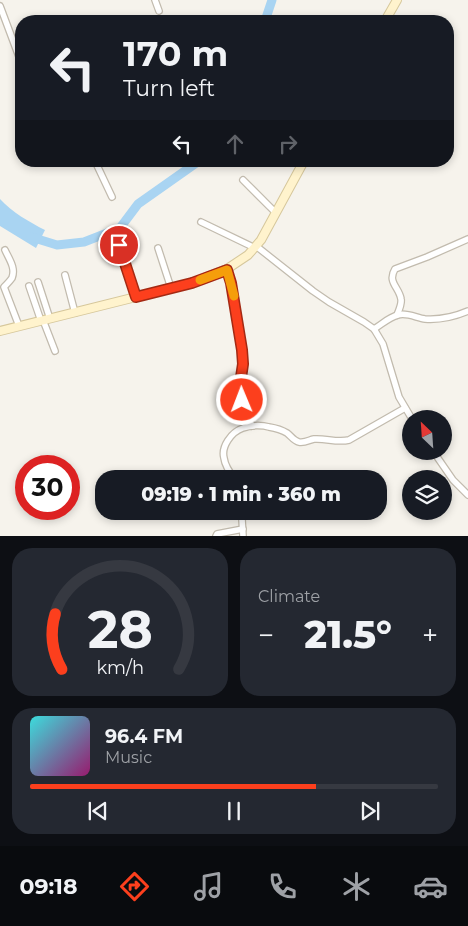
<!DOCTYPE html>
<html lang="en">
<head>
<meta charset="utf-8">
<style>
  :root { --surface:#171b24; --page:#242831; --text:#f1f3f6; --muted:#9ea1a6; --line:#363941; --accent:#fc3f1d }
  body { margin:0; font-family:Montserrat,sans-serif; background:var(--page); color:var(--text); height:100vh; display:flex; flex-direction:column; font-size:19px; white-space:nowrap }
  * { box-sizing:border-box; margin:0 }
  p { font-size:16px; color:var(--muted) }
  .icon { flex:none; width:28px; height:28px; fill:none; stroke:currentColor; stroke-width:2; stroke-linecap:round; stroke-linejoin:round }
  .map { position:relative; height:536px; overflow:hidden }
  .side { display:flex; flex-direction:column; gap:12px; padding:12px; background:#0d0f14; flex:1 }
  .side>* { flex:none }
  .guide { position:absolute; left:15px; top:15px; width:439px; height:152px; border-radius:20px; box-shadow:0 2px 8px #0003; background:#171b24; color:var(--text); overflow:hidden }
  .needle { width:32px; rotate:335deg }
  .buttons { position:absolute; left:402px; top:410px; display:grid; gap:10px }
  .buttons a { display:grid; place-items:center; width:50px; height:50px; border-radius:50%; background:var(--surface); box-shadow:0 2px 8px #0003; font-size:25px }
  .speed { position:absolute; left:15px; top:455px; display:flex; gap:10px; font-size:25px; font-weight:700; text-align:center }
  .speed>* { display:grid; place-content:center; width:65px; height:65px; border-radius:50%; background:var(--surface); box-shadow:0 2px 8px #0003; line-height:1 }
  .speed .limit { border:8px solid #d22; background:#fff; color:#111 }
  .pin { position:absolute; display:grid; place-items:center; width:42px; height:42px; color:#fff; margin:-21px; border:2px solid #fff; border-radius:50%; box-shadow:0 1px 5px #0007 }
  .me { position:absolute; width:55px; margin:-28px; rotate:359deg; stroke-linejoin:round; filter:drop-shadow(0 0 4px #0008) }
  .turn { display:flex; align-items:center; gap:18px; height:105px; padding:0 25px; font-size:22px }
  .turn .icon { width:65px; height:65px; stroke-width:2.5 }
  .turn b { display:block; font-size:35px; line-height:42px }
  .lanes { display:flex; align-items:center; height:48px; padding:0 25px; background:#0003; justify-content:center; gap:25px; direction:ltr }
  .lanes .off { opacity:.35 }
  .big { font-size:38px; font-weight:800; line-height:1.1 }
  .side .card { flex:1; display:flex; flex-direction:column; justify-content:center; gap:8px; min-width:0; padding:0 18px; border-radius:20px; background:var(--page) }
  .side .dial { align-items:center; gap:0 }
  .dial svg { height:130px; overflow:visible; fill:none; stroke:var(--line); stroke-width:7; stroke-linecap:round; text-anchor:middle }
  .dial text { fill:var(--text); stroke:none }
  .song { display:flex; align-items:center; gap:15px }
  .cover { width:60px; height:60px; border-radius:8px; background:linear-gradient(135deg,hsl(180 70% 55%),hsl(320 70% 35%)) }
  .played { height:5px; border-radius:2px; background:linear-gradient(90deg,var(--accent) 70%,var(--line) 70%) }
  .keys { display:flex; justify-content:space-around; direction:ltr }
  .heat { display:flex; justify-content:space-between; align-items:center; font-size:28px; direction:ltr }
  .side .tiles { flex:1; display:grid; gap:12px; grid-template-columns:1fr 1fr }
  .card:last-child { grid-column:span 2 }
  .trip { position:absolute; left:95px; top:470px; width:292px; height:50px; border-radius:20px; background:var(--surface); box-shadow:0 2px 8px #0003; font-weight:800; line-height:50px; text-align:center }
  .dock { display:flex; height:80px; justify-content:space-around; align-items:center; background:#090b0e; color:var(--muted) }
  .dock .icon { width:35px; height:35px }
  .dock .on { color:var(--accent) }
  .dock b { font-size:22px; color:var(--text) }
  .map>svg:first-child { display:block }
  .water { fill:#a9d4f2 }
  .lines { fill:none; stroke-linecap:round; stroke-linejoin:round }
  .river { stroke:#a9d4f2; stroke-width:9 }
  .street-casing { stroke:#c2bbae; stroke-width:8 }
  .secondary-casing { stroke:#d6c79b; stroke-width:10 }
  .street { stroke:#fff; stroke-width:5.5 }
  .secondary { stroke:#fff3cd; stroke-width:8 }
  .route-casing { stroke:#a42913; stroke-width:12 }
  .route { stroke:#fc3f1d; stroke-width:9 }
  .slow { stroke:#f59e0b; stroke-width:9 }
</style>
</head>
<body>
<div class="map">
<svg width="468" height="536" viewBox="0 0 468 536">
  <rect width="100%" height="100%" fill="#f6f3ec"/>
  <path class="water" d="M0 199C12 212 29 222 45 230L36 248 0 226Z"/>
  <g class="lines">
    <g class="river">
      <path d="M265 21 272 0"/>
      <path d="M31 237 57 245 84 242 120 228 138 204 199 161"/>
    </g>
    <defs>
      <g id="street">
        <path d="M155 0 159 11"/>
        <path d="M0 6 21 62"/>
        <path d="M95 161 112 197"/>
        <path d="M243 180 276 213"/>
        <path d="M201 222 255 248"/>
        <path d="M119 245 136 297"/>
        <path d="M256 246 313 291 329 302 364 322 374 329 383 344 399 397 412 419"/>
        <path d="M158 248 171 288"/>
        <path d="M5 250C9 259 16 268 12 278 10 281 7 284 4 287L19 326"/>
        <path d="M227 269C234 294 240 324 242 350 243 362 240 373 240 385 240 400 247 413 252 426"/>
        <path d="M65 275 75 313"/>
        <path d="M38 282 50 319"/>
        <path d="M29 286 41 321"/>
        <path d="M397 315C399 310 402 304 401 299 399 287 387 282 395 269L427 257 468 239"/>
        <path d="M43 320 55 351"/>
        <path d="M374 329C381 325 389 317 398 315 406 312 417 318 425 319 440 320 454 317 468 311"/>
        <path d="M433 451 453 480 468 495"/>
        <path d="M235 479C230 473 225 466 224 458 221 447 231 432 243 428 250 425 262 425 269 427 275 428 282 430 287 433 291 436 294 441 299 442 305 443 309 440 314 439 326 438 337 443 349 440L405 408"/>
        <path d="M243 511 242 519 243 536"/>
        <path d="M216 536 217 534 243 529"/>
      </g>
      <g id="secondary">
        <path d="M385 21 397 0"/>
        <path d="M0 331 192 283 227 269 248 255 261 240 304 161"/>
      </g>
    </defs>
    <use href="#street" class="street-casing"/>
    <use href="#secondary" class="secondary-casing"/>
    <use href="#street" class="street"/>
    <use href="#secondary" class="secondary"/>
  </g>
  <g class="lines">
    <defs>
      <path id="route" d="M119 245 136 297 192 283 227 270 231 283 242 350 243 364 240 384 242 400"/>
    </defs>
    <use href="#route" class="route-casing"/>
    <use href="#route" class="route"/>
    <path class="slow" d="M200 280 227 270 234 296"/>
  </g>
</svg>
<div class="buttons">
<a><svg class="needle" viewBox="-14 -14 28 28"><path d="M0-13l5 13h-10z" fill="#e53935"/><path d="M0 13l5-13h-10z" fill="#9ea1a6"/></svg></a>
<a><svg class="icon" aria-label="layers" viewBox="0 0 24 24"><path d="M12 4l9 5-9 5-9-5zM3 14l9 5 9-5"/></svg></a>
</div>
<div class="speed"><div class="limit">30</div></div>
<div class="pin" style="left:119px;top:245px;background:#d93025"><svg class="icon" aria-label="arrive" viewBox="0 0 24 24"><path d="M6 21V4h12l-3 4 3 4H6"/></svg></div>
<svg class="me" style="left:242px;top:400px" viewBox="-20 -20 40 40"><circle r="17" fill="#fc3f1d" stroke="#fff" stroke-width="3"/><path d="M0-11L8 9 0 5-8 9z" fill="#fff"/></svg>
<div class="trip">09:19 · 1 min · 360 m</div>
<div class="guide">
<div class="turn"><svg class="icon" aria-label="left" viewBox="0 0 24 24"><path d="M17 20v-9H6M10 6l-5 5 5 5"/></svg><div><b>170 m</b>Turn left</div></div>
<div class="lanes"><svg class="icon" aria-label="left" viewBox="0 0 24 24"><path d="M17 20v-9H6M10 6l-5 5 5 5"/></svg><svg class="icon off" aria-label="ahead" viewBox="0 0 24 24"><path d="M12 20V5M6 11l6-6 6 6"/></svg><svg class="icon off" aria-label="right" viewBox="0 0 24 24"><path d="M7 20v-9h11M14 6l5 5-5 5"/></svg></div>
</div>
</div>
<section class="side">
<div class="tiles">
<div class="card dial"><svg viewBox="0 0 100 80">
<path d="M14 69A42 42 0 1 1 86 69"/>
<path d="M14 69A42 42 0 0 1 10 35" stroke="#fc3f1d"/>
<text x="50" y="56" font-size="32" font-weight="700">28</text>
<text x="50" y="72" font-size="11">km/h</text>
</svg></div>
<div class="card"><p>Climate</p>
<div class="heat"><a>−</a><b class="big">21.5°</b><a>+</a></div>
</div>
<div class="card">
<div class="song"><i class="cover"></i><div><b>96.4 FM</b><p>Music</p></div></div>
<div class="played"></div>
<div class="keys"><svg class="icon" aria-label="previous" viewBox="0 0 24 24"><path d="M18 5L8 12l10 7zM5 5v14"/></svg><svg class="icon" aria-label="pause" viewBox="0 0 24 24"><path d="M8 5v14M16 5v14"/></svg><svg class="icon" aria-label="next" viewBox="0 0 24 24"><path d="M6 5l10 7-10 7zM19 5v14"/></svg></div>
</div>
</div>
</section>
<nav class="dock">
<b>09:18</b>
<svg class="icon on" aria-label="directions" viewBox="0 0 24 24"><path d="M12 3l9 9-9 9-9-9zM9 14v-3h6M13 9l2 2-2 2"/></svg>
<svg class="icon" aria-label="music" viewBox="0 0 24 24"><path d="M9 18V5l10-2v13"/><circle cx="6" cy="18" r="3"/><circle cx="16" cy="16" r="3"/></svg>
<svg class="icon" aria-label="phone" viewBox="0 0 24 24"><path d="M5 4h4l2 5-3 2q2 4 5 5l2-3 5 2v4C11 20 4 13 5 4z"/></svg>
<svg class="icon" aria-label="climate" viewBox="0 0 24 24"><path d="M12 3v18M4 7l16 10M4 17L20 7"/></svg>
<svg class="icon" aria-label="car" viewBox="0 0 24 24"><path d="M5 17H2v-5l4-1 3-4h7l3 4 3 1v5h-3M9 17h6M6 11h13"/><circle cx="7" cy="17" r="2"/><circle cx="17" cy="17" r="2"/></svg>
</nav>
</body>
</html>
